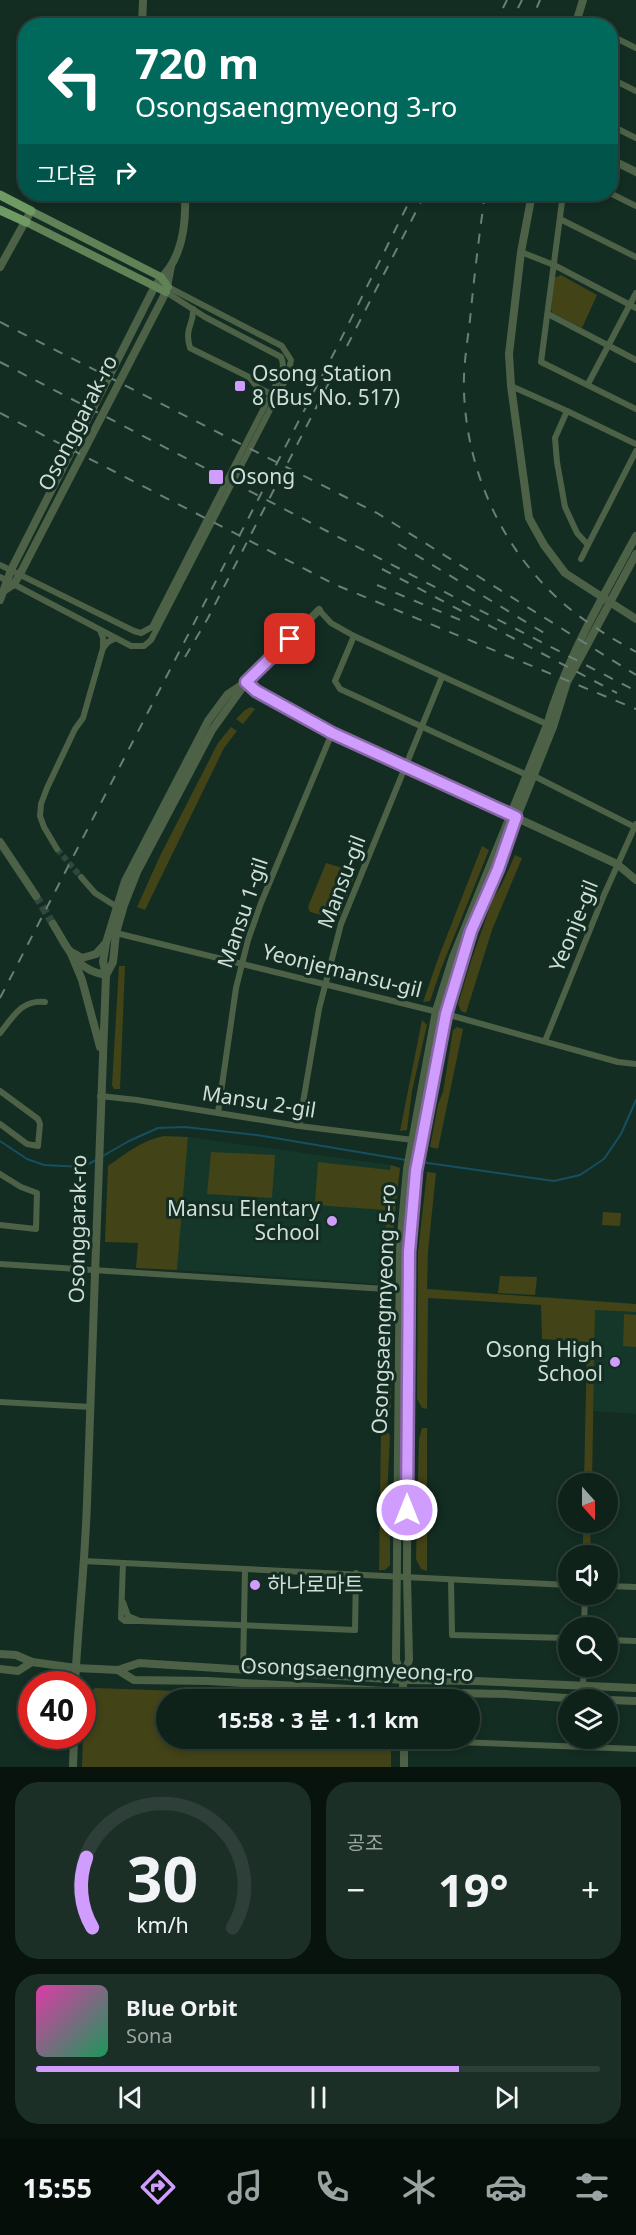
<!DOCTYPE html>
<html lang="ko">
<head>
<meta charset="utf-8">
<style>
  :root { --surface:#0e221a; --page:#1c2f27; --text:#f1f3f6; --muted:#9ba4a2; --line:#2e3f39; --accent:#d09dfe }
  body { margin:0; font-family:"Noto Sans","Noto Sans KR",sans-serif; background:var(--page); color:var(--text); height:100vh; display:flex; flex-direction:column; font-size:22px; white-space:nowrap }
  * { box-sizing:border-box; margin:0 }
  p { font-size:20px; color:var(--muted) }
  .icon { flex:none; width:33px; height:33px; fill:none; stroke:currentColor; stroke-width:2; stroke-linecap:round; stroke-linejoin:round }
  .map { position:relative; height:1767px; overflow:hidden }
  .sheet { display:flex; flex-direction:column; gap:15px; padding:15px; background:#08130e; flex:1 }
  .sheet>* { flex:none }
  .banner { position:absolute; left:18px; top:18px; width:600px; height:183px; border-radius:24px; box-shadow:0 3px 9px #0003,0 0 0 2px var(--line); background:#00695c; color:#fff; overflow:hidden }
  .needle { width:39px; rotate:159deg }
  .controls { position:absolute; left:558px; top:1473px; display:grid; gap:12px }
  .controls a { display:grid; place-items:center; width:60px; height:60px; border-radius:50%; background:var(--surface); box-shadow:0 3px 9px #0003,0 0 0 2px var(--line); font-size:30px }
  .speed { position:absolute; left:18px; top:1671px; display:flex; gap:12px; font-size:30px; font-weight:700; text-align:center }
  .speed>* { display:grid; place-content:center; width:78px; height:78px; border-radius:50%; background:var(--surface); box-shadow:0 3px 9px #0003,0 0 0 2px var(--line); line-height:1 }
  .speed .limit { border:9px solid #d22; background:#fff; color:#111 }
  .pin { position:absolute; display:grid; place-items:center; width:51px; height:51px; color:#fff; margin:-26px; border-radius:12px; box-shadow:0 3px 9px #0006 }
  .me { position:absolute; width:66px; margin:-33px; rotate:0deg; stroke-linejoin:round; filter:drop-shadow(0 0 4px #0008) }
  .turn { display:flex; align-items:center; gap:21px; height:126px; padding:0 18px; font-size:27px }
  .turn .icon { width:78px; height:78px; stroke-width:2.5 }
  .turn b { display:block; font-size:42px; line-height:51px }
  .then { display:flex; align-items:center; height:57px; padding:0 18px; background:#0003; gap:12px; font-size:22px }
  .big { font-size:45px; font-weight:700; line-height:1.1 }
  .sheet .card { flex:1; display:flex; flex-direction:column; justify-content:center; gap:9px; min-width:0; padding:0 21px; border-radius:24px; background:var(--page) }
  .sheet .dial { align-items:center; gap:0 }
  .dial svg { height:156px; overflow:visible; fill:none; stroke:var(--line); stroke-width:7; stroke-linecap:round; text-anchor:middle }
  .dial text { fill:var(--text); stroke:none }
  .song { display:flex; align-items:center; gap:18px }
  .cover { width:72px; height:72px; border-radius:9px; background:linear-gradient(135deg,hsl(320 70% 55%),hsl(150 70% 35%)) }
  .played { height:6px; border-radius:3px; background:linear-gradient(90deg,var(--accent) 75%,var(--line) 75%) }
  .keys { display:flex; justify-content:space-around; direction:ltr }
  .heat { display:flex; justify-content:space-between; align-items:center; font-size:33px; direction:ltr }
  .sheet .tiles { flex:1; display:grid; gap:15px; grid-template-columns:1fr 1fr }
  .card:last-child { grid-column:span 2 }
  .trip { position:absolute; left:156px; top:1689px; width:324px; height:60px; border-radius:30px; background:var(--surface); box-shadow:0 3px 9px #0003,0 0 0 2px var(--line); font-weight:700; line-height:60px; text-align:center }
  .tab-bar { display:flex; height:96px; justify-content:space-around; align-items:center; background:#060e0a; color:var(--muted) }
  .tab-bar .icon { width:42px; height:42px }
  .tab-bar .selected { color:var(--accent) }
  .tab-bar b { font-size:27px; color:var(--text) }
  .map>svg:first-child { display:block }
  .built { fill:#14372a }
  .green { fill:#424317 }
  .lines { fill:none; stroke-linecap:round; stroke-linejoin:round }
  .stream { stroke:#164f60; stroke-width:2 }
  .minor-tunnel { stroke:#2f483e; stroke-width:6; stroke-dasharray:6 3; stroke-linecap:butt }
  .tertiary-tunnel { stroke:#2f483e; stroke-width:8; stroke-dasharray:8 4; stroke-linecap:butt }
  .minor { stroke:#4d6147; stroke-width:6 }
  .tertiary { stroke:#4d6147; stroke-width:8 }
  .secondary { stroke:#618157; stroke-width:8 }
  .primary { stroke:#709a64; stroke-width:9 }
  .rail { stroke:#6a7f77; stroke-width:2; stroke-dasharray:10 10; stroke-linecap:butt }
  .route-casing { stroke:#8766a5; stroke-width:15 }
  .route { stroke:#d09dfe; stroke-width:10 }
  .poi-dot { fill:#d09dfe; stroke:#132d23; stroke-width:2 }
  .labels { text-anchor:middle; stroke-width:6; stroke-linejoin:round; paint-order:stroke }
  .poi-label { font-size:21px; fill:#cfded7; stroke:#132d23; text-anchor:start }
  .street-label { font-size:21px; fill:#cfded7; stroke:#132d23 }
</style>
</head>
<body>
<div class="map">
<svg width="636" height="1767" viewBox="0 0 636 1767">
  <rect width="100%" height="100%" fill="#132d23"/>
  <g class="built">
    <path d="M188 1137 391 1165 380 1284 177 1270Z"/>
    <path d="M595 1310 636 1312V1414L593 1411Z"/>
    <path d="M287 1695 336 1698V1700H287Z"/>
  </g>
  <g class="green">
    <path d="M561 275 597 295 582 328 553 313 551 310 554 278Z"/>
    <path d="M251 707 255 709 243 724 236 719 245 710Z"/>
    <path d="M231 727 237 731 224 748 145 910 137 907 160 856 218 743Z"/>
    <path d="M482 846 489 850 441 969 430 1001 423 1002 439 956Z"/>
    <path d="M515 855 522 858 492 930 466 1013 461 1011 458 1004 471 961 493 898 501 886Z"/>
    <path d="M326 863 356 872 340 915 332 918 310 912 308 907Z"/>
    <path d="M119 966H125L120 1089H114L112 1085Z"/>
    <path d="M422 1020 427 1025 412 1091 407 1130 400 1131Z"/>
    <path d="M457 1027 463 1029 438 1149 430 1147 438 1104 443 1092 453 1030Z"/>
    <path d="M164 1136 188 1137 177 1270 136 1268 138 1243 105 1242 108 1166C126 1153 143 1140 164 1136Z"/>
    <path d="M211 1152 275 1155 272 1198 207 1194Z"/>
    <path d="M318 1162 390 1170 391 1165 400 1168 388 1280 384 1284H380L389 1191 385 1210 315 1205Z"/>
    <path d="M427 1172 436 1173 428 1251 427 1289 636 1304V1312L595 1310 592 1483H584L587 1342 542 1339 541 1305 428 1298 427 1409 422 1408 417 1399 418 1252Z"/>
    <path d="M603 1212 621 1213 620 1226 602 1225Z"/>
    <path d="M500 1276 537 1277 535 1295 498 1293Z"/>
    <path d="M383 1301 389 1303 392 1307 391 1407 388 1411 381 1410Z"/>
    <path d="M624 1314 636 1315V1347L623 1346Z"/>
    <path d="M422 1428H427V1571L421 1569 416 1559 419 1439Z"/>
    <path d="M381 1431H386L390 1435 387 1496 390 1508V1565L385 1570H379Z"/>
    <path d="M583 1523H591L590 1555H583Z"/>
    <path d="M95 1688 287 1695V1700H166V1738L391 1739V1767H82L84 1703 88 1694Z"/>
  </g>
  <g class="lines">
    <g class="stream">
      <path d="M0 1141 27 1159 44 1165 83 1167 96 1160"/>
      <path d="M101 1157 129 1141 158 1128 185 1127 257 1135 406 1160"/>
      <path d="M421 1162 554 1181 580 1175 604 1159 621 1134 636 1100"/>
    </g>
    <path class="minor-tunnel" d="M57 849 81 877"/>
    <path class="tertiary-tunnel" d="M36 896 53 924"/>
    <g class="minor">
      <path d="M610 35 636 48"/>
      <path d="M610 78 636 91"/>
      <path d="M610 125 636 138"/>
      <path d="M610 193 636 206"/>
      <path d="M563 194 541 362 636 409"/>
      <path d="M560 219 636 257"/>
      <path d="M521 252 554 265 636 308"/>
      <path d="M193 309C194 325 184 327 190 348L249 377 257 387 273 395"/>
      <path d="M548 314 636 360"/>
      <path d="M588 384 636 293"/>
      <path d="M511 386 567 411 636 444"/>
      <path d="M567 411 555 438 557 462 565 507 577 533 588 545 636 451"/>
      <path d="M581 559 588 545"/>
      <path d="M0 565 134 631 141 633 152 627 271 394C277 382 287 370 281 357L205 317 166 292"/>
      <path d="M0 577 131 646H144L151 640 288 375 291 360 282 346 168 287"/>
      <path d="M319 610 331 623 354 636 551 726"/>
      <path d="M100 630 103 638V648L108 642 116 638"/>
      <path d="M354 636 335 681 340 689 527 775"/>
      <path d="M534 776 635 827"/>
      <path d="M57 849 44 827 40 816 41 804 47 788 75 729 83 718 103 648"/>
      <path d="M81 877 95 893 117 907"/>
      <path d="M116 933 446 1014 618 1062 636 1064"/>
      <path d="M0 1033C13 1017 22 999 45 1002"/>
      <path d="M545 1041 604 895 636 824"/>
      <path d="M0 1091 38 1119 40 1124 38 1146 27 1144 0 1124"/>
      <path d="M100 1096 137 1100 299 1126 413 1140"/>
      <path d="M218 1113 236 988 248 940 261 903 332 733"/>
      <path d="M299 1126 319 1009 341 924 442 677"/>
      <path d="M0 1174 21 1187 37 1193 36 1229 0 1225"/>
      <path d="M0 1264 401 1290"/>
      <path d="M0 1402 91 1407"/>
      <path d="M83 1561 568 1585"/>
      <path d="M451 1580 452 1635 568 1638"/>
      <path d="M608 1586 636 1587"/>
      <path d="M123 1602 128 1616 140 1621H125L121 1618 123 1563"/>
      <path d="M140 1621 355 1630 356 1573"/>
      <path d="M584 1628 585 1594"/>
      <path d="M608 1640 636 1641"/>
      <path d="M243 1669 245 1570"/>
      <path d="M583 1685 584 1666"/>
      <path d="M404 1740 636 1749"/>
    </g>
    <g class="tertiary">
      <path d="M142 26 143 0"/>
      <path d="M575 26 583 0"/>
      <path d="M610 159 636 172"/>
      <path d="M532 194 521 252 509 354 511 386 529 518 544 545 565 573 636 619"/>
      <path d="M0 267 31 211"/>
      <path d="M5 590 14 584 20 574 166 292 171 266"/>
      <path d="M0 600 11 570 155 286C159 280 165 274 170 267 184 246 186 219 185 194"/>
      <path d="M246 682 257 691 332 733 617 864 636 880"/>
      <path d="M0 842 36 896"/>
      <path d="M53 924C68 948 75 970 106 975"/>
      <path d="M70 951 82 980 100 1047"/>
      <path d="M73 953 82 958 96 954 105 944"/>
      <path d="M106 975 113 962 116 933 124 905 137 872 212 730 245 684"/>
      <path d="M0 1654 16 1655 32 1662 76 1668 118 1670 139 1663 403 1680 475 1681 636 1688"/>
      <path d="M0 1669 18 1671 32 1662"/>
      <path d="M118 1670 134 1680 208 1681 403 1692 505 1694 598 1700"/>
      <path d="M403 1678 409 1660 407 1576 408 1291 410 1219 416 1171 446 1014 471 931 553 727 567 682 636 554"/>
      <path d="M75 1684C78 1624 85 1563 87 1503 94 1327 98 1151 106 975L103 962 106 943 125 881 208 721 228 694 246 682 319 610"/>
      <path d="M403 1700V1680L396 1660 400 1246 407 1169 436 1011 453 957 547 725C566 658 603 597 636 536"/>
      <path d="M608 1700 636 1701"/>
      <path d="M73 1767 74 1736"/>
      <path d="M404 1767V1738"/>
    </g>
    <g class="secondary">
      <path d="M31 211 161 277 168 287"/>
      <path d="M26 222 166 292"/>
    </g>
    <g class="primary">
      <path d="M0 195 31 211"/>
      <path d="M0 210 26 222"/>
    </g>
    <g class="rail">
      <path d="M494 26 507 0"/>
      <path d="M509 26 522 0"/>
      <path d="M529 26 540 0"/>
      <path d="M485 194C479 236 474 278 470 320 467 344 463 368 464 392 467 473 503 551 564 604 586 623 611 638 636 652"/>
      <path d="M0 322 377 513 636 675"/>
      <path d="M347 346 425 194"/>
      <path d="M0 362 636 691"/>
      <path d="M0 413 336 585 636 709"/>
      <path d="M398 544 549 636"/>
      <path d="M382 569 617 693"/>
      <path d="M377 585 465 622"/>
      <path d="M185 657 208 618 338 365"/>
      <path d="M0 998 336 349 413 194"/>
    </g>
  </g>
  <g class="lines">
    <defs>
      <path id="route" d="M290 639 246 682 256 691 332 733 516 817 498 869 471 931 446 1014 416 1171 409 1252 407 1510"/>
    </defs>
    <use href="#route" class="route-casing"/>
    <use href="#route" class="route"/>
  </g>
  <g class="poi-dot">
    <rect x="234" y="380" width="12" height="12" rx="3"/>
    <rect x="208" y="469" width="16" height="16" rx="3"/>
    <circle cx="332" cy="1221" r="6"/>
    <circle cx="615" cy="1362" r="6"/>
    <circle cx="255" cy="1585" r="6"/>
  </g>
  <g class="labels">
    <g class="poi-label">
      <text x="252" y="381">Osong Station<tspan x="252" dy="24">8 (Bus No. 517)</tspan></text>
      <text x="230" y="484">Osong</text>
      <text x="320" y="1216" text-anchor="end">Mansu Elentary<tspan x="320" dy="24">School</tspan></text>
      <text x="603" y="1357" text-anchor="end">Osong High<tspan x="603" dy="24">School</tspan></text>
      <text x="267" y="1592">하나로마트</text>
    </g>
    <g class="street-label">
      <text transform="translate(78 423) rotate(-63)" y="7">Osonggarak-ro</text>
      <text transform="translate(342 882) rotate(-69)" y="7">Mansu-gil</text>
      <text transform="translate(243 913) rotate(-71)" y="7">Mansu 1-gil</text>
      <text transform="translate(574 926) rotate(-68)" y="7">Yeonje-gil</text>
      <text transform="translate(342 971) rotate(14)" y="7">Yeonjemansu-gil</text>
      <text transform="translate(259 1102) rotate(9)" y="7">Mansu 2-gil</text>
      <text transform="translate(78 1229) rotate(-89)" y="7">Osonggarak-ro</text>
      <text transform="translate(384 1309) rotate(-88)" y="7">Osongsaengmyeong 5-ro</text>
      <text transform="translate(357 1670) rotate(2)" y="7">Osongsaengmyeong-ro</text>
    </g>
  </g>
</svg>
<div class="controls">
<a><svg class="needle" viewBox="-14 -14 28 28"><path d="M0-13l5 13h-10z" fill="#e53935"/><path d="M0 13l5-13h-10z" fill="#9ba4a2"/></svg></a>
<a><svg class="icon" aria-label="sound" viewBox="0 0 24 24"><path d="M4 9h4l5-4v14l-5-4H4zM17 9q2 3 0 6"/></svg></a>
<a><svg class="icon" aria-label="search" viewBox="0 0 24 24"><circle cx="10" cy="10" r="6"/><path d="M15 15l6 6"/></svg></a>
<a><svg class="icon" aria-label="layers" viewBox="0 0 24 24"><path d="M12 4l9 5-9 5-9-5zM3 14l9 5 9-5"/></svg></a>
</div>
<div class="speed"><div class="limit">40</div></div>
<div class="pin" style="left:290px;top:639px;background:#d93025"><svg class="icon" aria-label="arrive" viewBox="0 0 24 24"><path d="M6 21V4h12l-3 4 3 4H6"/></svg></div>
<svg class="me" style="left:407px;top:1510px" viewBox="-20 -20 40 40"><circle r="17" fill="#d09dfe" stroke="#fff" stroke-width="3"/><path d="M0-11L8 9 0 5-8 9z" fill="#fff"/></svg>
<div class="trip">15:58 · 3 분 · 1.1 km</div>
<div class="banner">
<div class="turn"><svg class="icon" aria-label="left" viewBox="0 0 24 24"><path d="M17 20v-9H6M10 6l-5 5 5 5"/></svg><div><b>720 m</b>Osongsaengmyeong 3-ro</div></div>
<div class="then">그다음<svg class="icon" aria-label="right" viewBox="0 0 24 24"><path d="M7 20v-9h11M14 6l5 5-5 5"/></svg></div>
</div>
</div>
<section class="sheet">
<div class="tiles">
<div class="card dial"><svg viewBox="0 0 100 80">
<path d="M14 69A42 42 0 1 1 86 69"/>
<path d="M14 69A42 42 0 0 1 11 33" stroke="#d09dfe"/>
<text x="50" y="56" font-size="32" font-weight="700">30</text>
<text x="50" y="72" font-size="11">km/h</text>
</svg></div>
<div class="card"><p>공조</p>
<div class="heat"><a>−</a><b class="big">19°</b><a>+</a></div>
</div>
<div class="card">
<div class="song"><i class="cover"></i><div><b>Blue Orbit</b><p>Sona</p></div></div>
<div class="played"></div>
<div class="keys"><svg class="icon" aria-label="previous" viewBox="0 0 24 24"><path d="M18 5L8 12l10 7zM5 5v14"/></svg><svg class="icon" aria-label="pause" viewBox="0 0 24 24"><path d="M8 5v14M16 5v14"/></svg><svg class="icon" aria-label="next" viewBox="0 0 24 24"><path d="M6 5l10 7-10 7zM19 5v14"/></svg></div>
</div>
</div>
</section>
<nav class="tab-bar">
<b>15:55</b>
<svg class="icon selected" aria-label="directions" viewBox="0 0 24 24"><path d="M12 3l9 9-9 9-9-9zM9 14v-3h6M13 9l2 2-2 2"/></svg>
<svg class="icon" aria-label="music" viewBox="0 0 24 24"><path d="M9 18V5l10-2v13"/><circle cx="6" cy="18" r="3"/><circle cx="16" cy="16" r="3"/></svg>
<svg class="icon" aria-label="phone" viewBox="0 0 24 24"><path d="M5 4h4l2 5-3 2q2 4 5 5l2-3 5 2v4C11 20 4 13 5 4z"/></svg>
<svg class="icon" aria-label="climate" viewBox="0 0 24 24"><path d="M12 3v18M4 7l16 10M4 17L20 7"/></svg>
<svg class="icon" aria-label="car" viewBox="0 0 24 24"><path d="M5 17H2v-5l4-1 3-4h7l3 4 3 1v5h-3M9 17h6M6 11h13"/><circle cx="7" cy="17" r="2"/><circle cx="17" cy="17" r="2"/></svg>
<svg class="icon" aria-label="filters" viewBox="0 0 24 24"><path d="M4 7h16M4 17h16"/><circle cx="9" cy="7" r="2"/><circle cx="15" cy="17" r="2"/></svg>
</nav>
</body>
</html>
